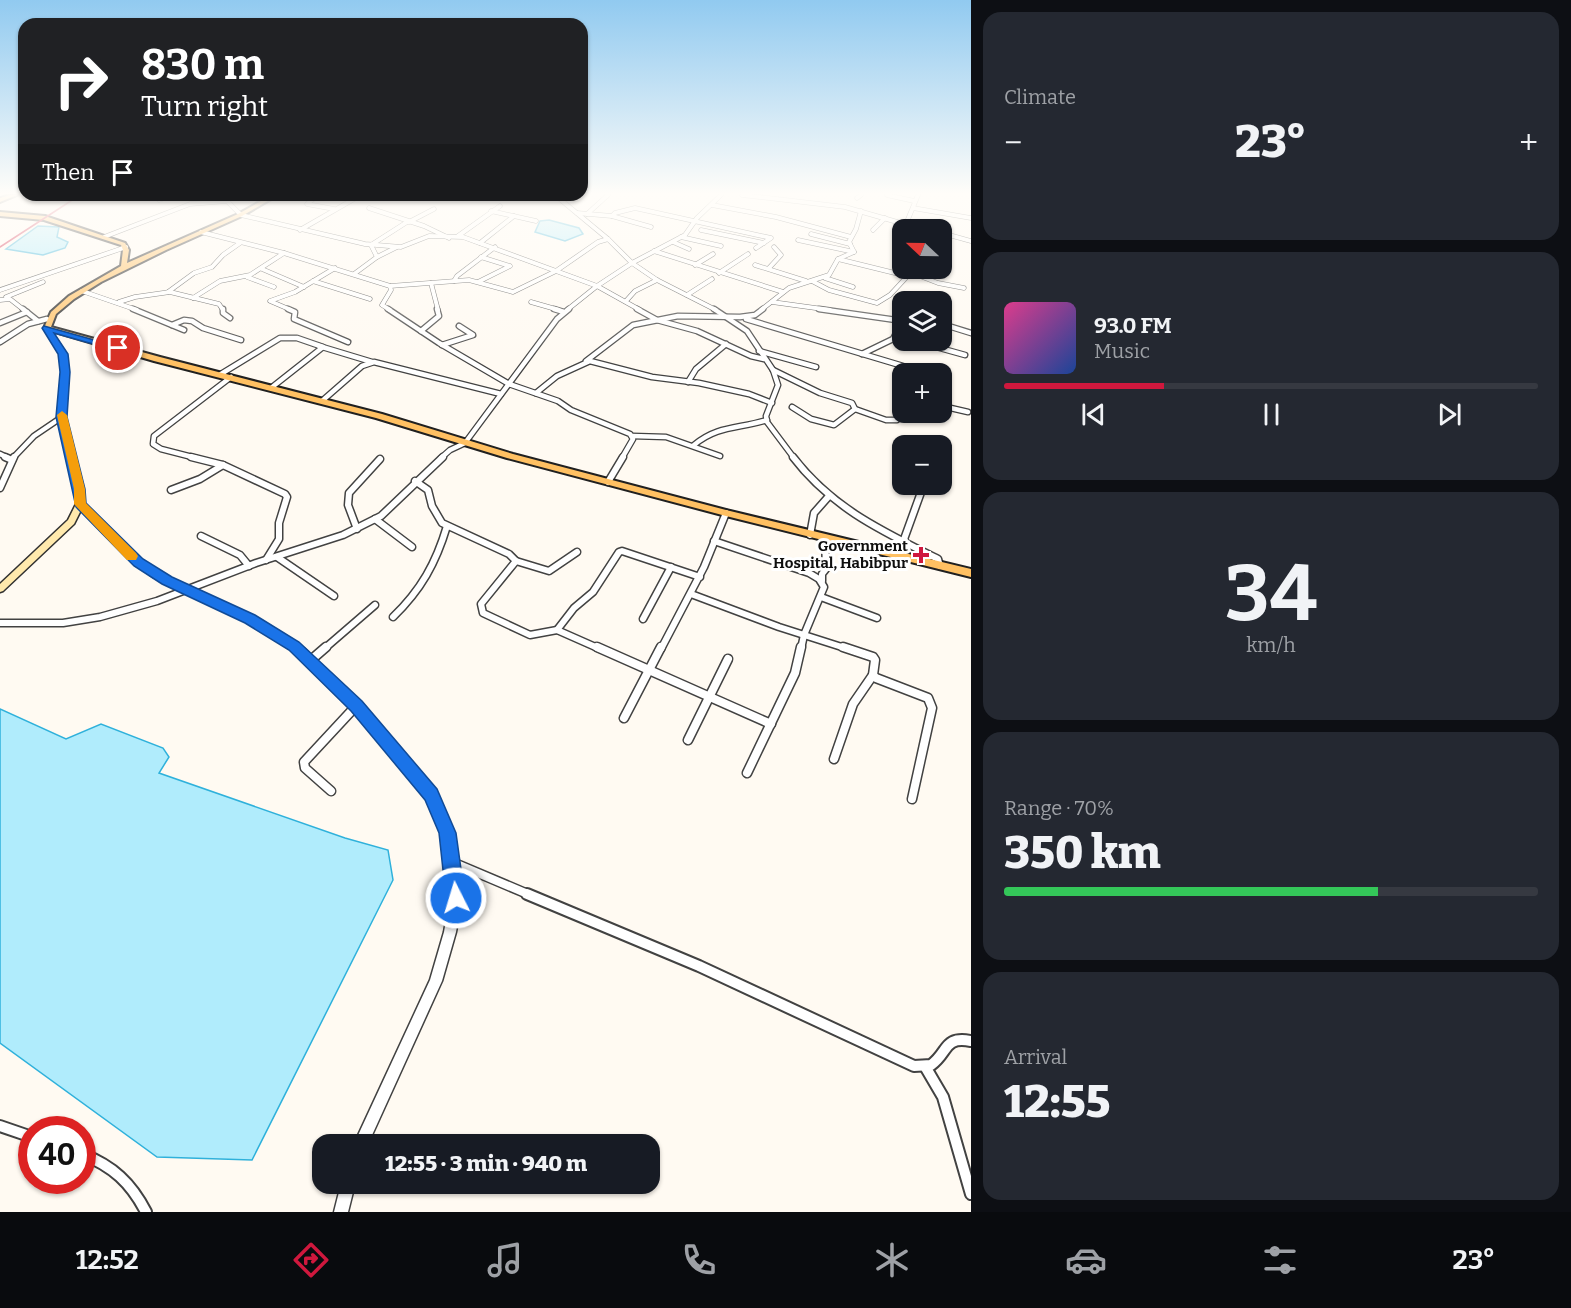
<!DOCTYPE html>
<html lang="en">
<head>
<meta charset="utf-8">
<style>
  :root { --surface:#171b24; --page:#242831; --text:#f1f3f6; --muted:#9ea1a6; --line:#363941; --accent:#cf183d }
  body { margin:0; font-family:Bitter,serif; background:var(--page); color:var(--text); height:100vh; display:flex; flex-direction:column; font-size:22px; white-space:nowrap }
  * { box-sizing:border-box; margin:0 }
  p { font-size:20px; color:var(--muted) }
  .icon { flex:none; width:33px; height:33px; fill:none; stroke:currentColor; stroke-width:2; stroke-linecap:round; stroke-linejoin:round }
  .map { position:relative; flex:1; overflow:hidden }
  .panel { display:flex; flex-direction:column; gap:12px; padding:12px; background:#0d0f14; width:600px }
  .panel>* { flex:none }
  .top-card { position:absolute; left:18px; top:18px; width:570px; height:183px; border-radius:18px; box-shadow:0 2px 4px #0004; background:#202124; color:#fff; overflow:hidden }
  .needle { width:39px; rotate:292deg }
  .tools { position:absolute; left:892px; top:219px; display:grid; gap:12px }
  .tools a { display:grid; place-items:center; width:60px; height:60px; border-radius:12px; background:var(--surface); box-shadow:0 2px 4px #0004; font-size:30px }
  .speed { position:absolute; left:18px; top:1116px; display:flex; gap:12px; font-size:30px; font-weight:700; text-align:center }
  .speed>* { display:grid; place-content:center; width:78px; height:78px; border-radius:50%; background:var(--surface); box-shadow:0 2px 4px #0004; line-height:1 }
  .speed .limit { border:9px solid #d22; background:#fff; color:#111 }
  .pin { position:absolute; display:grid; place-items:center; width:51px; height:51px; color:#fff; margin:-26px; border:3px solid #fff; border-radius:50%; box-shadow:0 2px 6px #0007 }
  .me { position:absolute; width:66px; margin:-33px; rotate:355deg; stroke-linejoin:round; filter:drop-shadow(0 0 4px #0008) }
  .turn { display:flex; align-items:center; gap:21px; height:126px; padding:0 24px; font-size:27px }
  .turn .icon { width:78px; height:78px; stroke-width:2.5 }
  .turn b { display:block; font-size:42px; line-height:51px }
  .then { display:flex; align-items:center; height:57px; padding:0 24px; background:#0003; gap:12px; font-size:22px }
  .big { font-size:45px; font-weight:800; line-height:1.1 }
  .panel .tile { flex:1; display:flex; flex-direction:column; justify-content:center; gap:9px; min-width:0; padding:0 21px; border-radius:18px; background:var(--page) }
  .panel .dial { align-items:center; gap:0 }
  .dial b { font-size:78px; line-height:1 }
  .song { display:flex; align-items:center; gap:18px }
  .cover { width:72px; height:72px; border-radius:9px; background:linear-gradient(135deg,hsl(330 70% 55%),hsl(220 70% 35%)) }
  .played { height:6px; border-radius:3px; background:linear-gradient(90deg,var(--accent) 30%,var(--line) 30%) }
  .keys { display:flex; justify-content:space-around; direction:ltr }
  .heat { display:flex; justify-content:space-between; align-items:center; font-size:33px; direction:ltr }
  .charge { height:9px; border-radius:4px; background:linear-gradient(90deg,#34c759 70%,var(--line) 0) }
  .trip { position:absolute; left:312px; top:1134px; width:348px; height:60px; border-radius:18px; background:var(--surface); box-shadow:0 2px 4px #0004; font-weight:800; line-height:60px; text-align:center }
  .tab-bar { display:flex; height:96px; justify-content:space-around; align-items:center; background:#090b0e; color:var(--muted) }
  .tab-bar .icon { width:42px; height:42px }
  .tab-bar .current { color:var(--accent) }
  .tab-bar b { font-size:27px; color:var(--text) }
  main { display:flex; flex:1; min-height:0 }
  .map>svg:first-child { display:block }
  .water { fill:#b0ecfc; stroke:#2fb1db; stroke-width:1.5 }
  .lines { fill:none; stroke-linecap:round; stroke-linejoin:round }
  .minor-far4-casing { stroke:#424242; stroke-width:5 }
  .minor-far3-casing { stroke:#424242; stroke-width:7 }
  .minor-far2-casing { stroke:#424242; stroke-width:9 }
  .minor-far1-casing { stroke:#424242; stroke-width:11 }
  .minor-casing { stroke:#424242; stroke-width:14 }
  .tertiary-casing { stroke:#424242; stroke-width:3 }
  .secondary-casing { stroke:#313131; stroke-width:3 }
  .primary-casing { stroke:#202020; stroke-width:4 }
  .minor-far4 { stroke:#fff; stroke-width:4 }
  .minor-far3 { stroke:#fff; stroke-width:4.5 }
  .minor-far2 { stroke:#fff; stroke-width:6 }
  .minor-far1 { stroke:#fff; stroke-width:8 }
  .minor { stroke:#fff; stroke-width:10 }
  .tertiary { fill:#fff; fill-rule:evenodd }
  .secondary { fill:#ffe9ad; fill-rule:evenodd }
  .primary { fill:#ffc062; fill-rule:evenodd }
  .rail { stroke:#cf183d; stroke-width:1.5 }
  .route { fill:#1a73e8; stroke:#114b97; stroke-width:1.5 }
  .slow { fill:#f59e0b }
  .poi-dot { fill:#cf183d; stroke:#fff; stroke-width:2 }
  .labels { text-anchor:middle; stroke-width:6; stroke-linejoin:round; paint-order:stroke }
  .poi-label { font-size:15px; font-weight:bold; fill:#0f0f0f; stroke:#fff; text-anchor:end }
</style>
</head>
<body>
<main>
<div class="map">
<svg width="971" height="1212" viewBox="0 0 971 1212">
  <rect width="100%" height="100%" fill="#fffaf2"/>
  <g class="water">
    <path d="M549 220 579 228 583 234 565 241 535 232 540 221Z"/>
    <path d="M38 226 59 227 57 237 68 242 65 248 43 255 6 249Z"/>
    <path d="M0 709 66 739 101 724 163 748 169 757 159 773 345 838 388 850 393 880 252 1160 157 1157 0 1043Z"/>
  </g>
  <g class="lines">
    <defs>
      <g id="minor-far4">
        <path d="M221 195 241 215 365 244 401 247 429 236 463 237 597 286 640 310"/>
        <path d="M318 195 307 204 334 209"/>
        <path d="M555 195 608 239 632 263 657 280 716 310"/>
        <path d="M742 195 845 207 925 230"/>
        <path d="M887 195 914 201"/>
        <path d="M470 197 472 195"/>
        <path d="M857 198 861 195"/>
        <path d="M159 200 173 195"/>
        <path d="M712 205 776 217 851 237"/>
        <path d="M369 208 424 226 449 238"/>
        <path d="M913 208 971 218"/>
        <path d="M491 211 536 221"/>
        <path d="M577 213 612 216 651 227"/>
        <path d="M587 214 608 195"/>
        <path d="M612 216 615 213 635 208 771 238 756 248"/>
        <path d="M409 222 434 209"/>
        <path d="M906 224 918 195"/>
        <path d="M300 230 361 195"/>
        <path d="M701 230 764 243"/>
        <path d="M873 230 885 218"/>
        <path d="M201 232 284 253 390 286 391 290 382 305 390 310"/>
        <path d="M942 233 971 241"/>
        <path d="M811 234 850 244"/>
        <path d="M458 236 500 206"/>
        <path d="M104 237 190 204 227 201"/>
        <path d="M681 237 721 246"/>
        <path d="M798 240 854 252"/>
        <path d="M673 242 689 249"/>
        <path d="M480 243 514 216"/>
        <path d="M654 251 783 292"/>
        <path d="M377 257 397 247"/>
        <path d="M838 259 907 276"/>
        <path d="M695 265 713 254"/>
        <path d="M755 265 806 281"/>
        <path d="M769 268 781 255 774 247"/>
        <path d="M262 269 304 287"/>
        <path d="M719 273 748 254"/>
        <path d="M912 273 938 283 964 288"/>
        <path d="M354 274 377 257 371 245 407 222"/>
        <path d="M247 277 274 287"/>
        <path d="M825 278 853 287"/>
        <path d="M313 281 370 299"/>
        <path d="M454 281 457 276 495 247"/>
        <path d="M812 281 829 290 877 303 890 295 915 268"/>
        <path d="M478 282 510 266 481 257"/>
        <path d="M431 283 438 310"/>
        <path d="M390 286 469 280 513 292 556 271 598 242 608 239"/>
        <path d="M0 290 126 247"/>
        <path d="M82 291 137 310"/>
        <path d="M168 292 194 273 212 267 223 255 240 243"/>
        <path d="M687 295 712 279"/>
        <path d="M6 297 43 282"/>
        <path d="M193 298 220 281 250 275 284 253"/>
        <path d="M0 300 10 299 24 310"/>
        <path d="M626 301 635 291 657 280"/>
        <path d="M119 302 135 297 170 292 219 304 223 310"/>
        <path d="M531 302 559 310"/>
        <path d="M772 302 830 310"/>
        <path d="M291 310 270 301 295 292 335 268"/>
        <path d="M567 310 597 286 632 263 685 235 697 218 721 195"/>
        <path d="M761 310 789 288 829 275 838 259 854 252 849 242 856 229 861 211"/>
      </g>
      <g id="minor-far3">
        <path d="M23 309 38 321"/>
        <path d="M133 309 184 330"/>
        <path d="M223 309V313L230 318"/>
        <path d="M288 309 295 312 294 319 348 342"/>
        <path d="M388 309 439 343 509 384 558 401 571 410 630 434 633 439 622 458"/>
        <path d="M554 309 564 312"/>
        <path d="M637 309 657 320 697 331 751 356 764 359"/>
        <path d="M714 309 747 331 773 370 778 385 766 416 767 422 794 458"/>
        <path d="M819 309 903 321"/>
        <path d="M746 319 903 366"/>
        <path d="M0 323 27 312"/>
        <path d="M942 324 971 333"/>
        <path d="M172 325 184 320 192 321 203 328 241 340"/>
        <path d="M421 331 439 316 437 309"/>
        <path d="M911 340 965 355"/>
        <path d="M0 342 28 324 47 319"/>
        <path d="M442 345 473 335 459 326"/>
        <path d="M319 346 372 362"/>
        <path d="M759 351 816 367"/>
        <path d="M862 354 893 339 902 321"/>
        <path d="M586 361 633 325 678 316 740 317 755 315 763 309"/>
        <path d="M773 370 820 393 852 403 855 409 886 420H897L904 412"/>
        <path d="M221 374 280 338H297L323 347 271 388"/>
        <path d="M688 382 696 369 726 344"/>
        <path d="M536 393 557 376 590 361 652 377 699 383 749 394 772 403"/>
        <path d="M322 401 362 366 374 362 501 394"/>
        <path d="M942 406 968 412"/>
        <path d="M792 407 811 419 834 425 855 409"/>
        <path d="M632 436 666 437 720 456"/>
        <path d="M694 445C718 425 739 429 767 420"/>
        <path d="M0 454 8 458"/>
        <path d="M13 458 34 436 62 417"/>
        <path d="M196 458 161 449 153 444 154 436 231 377"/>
        <path d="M441 458 450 450 465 443 557 319 569 309"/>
      </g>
      <g id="minor-far2">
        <path d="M5 457 12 460"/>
        <path d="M191 457 223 465 285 494 287 497 279 523V539L266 560"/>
        <path d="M793 457C832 508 882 531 938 559L940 566"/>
        <path d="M415 481 428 490 432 506 442 523 509 554 516 561 481 604 483 613 530 635 557 630 600 649"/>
        <path d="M608 482 623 457"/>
        <path d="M0 488 14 457"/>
        <path d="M171 490 200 479 223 465"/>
        <path d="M375 519 412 547"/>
        <path d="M357 529 348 505 349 493 380 459"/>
        <path d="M810 535 814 513 829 496"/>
        <path d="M201 536 240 555 249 566"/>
        <path d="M714 541 809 573 819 579 824 587 804 635 801 649"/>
        <path d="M903 542 924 484"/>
        <path d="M277 557 334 596"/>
        <path d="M516 561 549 571 577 552"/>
        <path d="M822 581V574L826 569 825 538"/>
        <path d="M691 594 779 627 848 649"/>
        <path d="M821 597 877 618"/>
        <path d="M393 617C421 590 436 563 447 526"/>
        <path d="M643 619 671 567"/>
        <path d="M0 623H63L100 617 157 601 256 563 343 535 381 516 443 457"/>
        <path d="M557 630 574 608 593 592 619 552 622 551 700 577"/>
        <path d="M324 649 375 605"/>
        <path d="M661 649 704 567 726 513"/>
      </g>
      <g id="minor-far1">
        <path d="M597 647 771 724"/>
        <path d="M843 647 873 657 875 660 873 675 876 678 928 698 932 708 912 799"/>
        <path d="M311 660 326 647"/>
        <path d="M624 718 661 647"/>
        <path d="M688 740 728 659"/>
        <path d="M834 759 853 704 873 675"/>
        <path d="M747 773 795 673 801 647"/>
        <path d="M331 791 305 768 304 762 356 706"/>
        <path d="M452 862 530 895"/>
      </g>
      <g id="minor">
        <path d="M527 894 699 966 914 1066 931 1065C949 1052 943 1036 971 1041"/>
        <path d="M926 1068 943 1097 971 1194"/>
        <path d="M0 1126 32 1137"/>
        <path d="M82 1154C113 1166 131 1183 146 1212"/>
      </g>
      <g id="tertiary">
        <path d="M77 502H83L134 554 159 573 253 617 305 649 359 703 435 792 452 833 458 870 462 898 456 932 442 981 368 1144H354L430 980 444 932 450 898 448 870 442 833 427 798 353 709 299 655 247 621 153 577 128 558 77 506 76 504Z"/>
        <path d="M341 1184H355L348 1212H334Z"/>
      </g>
      <path id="secondary" d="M45 327H49L66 354 68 372 65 417 83 489 84 504 74 524 3 591 0 592V584L68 520 76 504 75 489 59 417 62 372 60 354 44 328Z"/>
      <g id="primary">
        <path d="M10 195H17L0 202V198Z"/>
        <path d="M272 195H278L242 216 166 250 101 282 74 299 56 314 51 327 160 357 382 414 513 454 726 510 971 569V577L726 516 507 458 376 418 154 361 45 329 44 328 51 312 69 296 121 266 123 250 121 245 44 220 0 216V212L45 216 125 243 129 250 127 263 238 214Z"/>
      </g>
    </defs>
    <use href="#minor-far4" class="minor-far4-casing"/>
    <use href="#minor-far3" class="minor-far3-casing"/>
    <use href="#minor-far2" class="minor-far2-casing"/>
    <use href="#minor-far1" class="minor-far1-casing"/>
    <use href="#minor" class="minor-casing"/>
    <use href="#tertiary" class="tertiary-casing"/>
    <use href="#secondary" class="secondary-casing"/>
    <use href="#primary" class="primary-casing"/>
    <use href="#minor-far4" class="minor-far4"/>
    <use href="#minor-far3" class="minor-far3"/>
    <use href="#minor-far2" class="minor-far2"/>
    <use href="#minor-far1" class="minor-far1"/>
    <use href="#minor" class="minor"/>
    <use href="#tertiary" class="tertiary"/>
    <use href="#secondary" class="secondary"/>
    <use href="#primary" class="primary"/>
    <path class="rail" d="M0 247 80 195"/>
  </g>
  <linearGradient id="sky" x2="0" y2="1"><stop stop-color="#91caf0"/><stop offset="0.53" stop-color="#fffdf9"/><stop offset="1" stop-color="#fffdf9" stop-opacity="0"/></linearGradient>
  <rect width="971" height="365" fill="url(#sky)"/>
  <path class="route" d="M44 326 123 348 118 351 54 333 68 354 70 372 67 417 85 489 86 503 143 559 172 577 255 615 299 642 362 701 437 789 456 833 465 898 462 904 456 907 449 904 446 898 439 833 425 800 351 711 289 650 245 623 162 584 134 566 76 507 56 417 60 372 58 354 42 328Z"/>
  <path class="slow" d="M62 411 67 415 85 489 86 503 136 553 138 556 136 560H127L74 504V489L57 415Z"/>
  <path class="poi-dot" d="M918 546h6v6h6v6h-6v6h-6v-6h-6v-6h6z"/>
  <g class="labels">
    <g class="poi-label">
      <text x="908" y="551">Government<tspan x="908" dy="17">Hospital, Habibpur</tspan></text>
    </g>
  </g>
</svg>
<div class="tools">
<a><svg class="needle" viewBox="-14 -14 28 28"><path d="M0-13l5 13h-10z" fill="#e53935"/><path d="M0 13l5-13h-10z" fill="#9ea1a6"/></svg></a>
<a><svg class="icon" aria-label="layers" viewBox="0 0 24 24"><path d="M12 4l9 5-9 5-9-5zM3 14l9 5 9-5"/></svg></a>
<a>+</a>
<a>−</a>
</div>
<div class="speed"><div class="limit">40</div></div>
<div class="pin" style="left:118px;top:348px;background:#d93025"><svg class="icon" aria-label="arrive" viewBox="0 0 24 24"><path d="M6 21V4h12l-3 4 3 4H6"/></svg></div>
<svg class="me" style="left:456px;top:898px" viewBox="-20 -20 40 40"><circle r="17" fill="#1a73e8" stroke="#fff" stroke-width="3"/><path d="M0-11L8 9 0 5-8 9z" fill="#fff"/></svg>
<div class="trip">12:55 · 3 min · 940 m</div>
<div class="top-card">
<div class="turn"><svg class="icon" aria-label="right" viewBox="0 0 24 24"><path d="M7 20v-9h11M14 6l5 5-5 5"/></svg><div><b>830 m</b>Turn right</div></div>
<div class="then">Then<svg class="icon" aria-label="arrive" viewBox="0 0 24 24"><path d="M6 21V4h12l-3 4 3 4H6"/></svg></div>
</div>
</div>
<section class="panel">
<div class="tile"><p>Climate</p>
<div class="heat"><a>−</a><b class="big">23°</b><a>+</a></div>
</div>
<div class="tile">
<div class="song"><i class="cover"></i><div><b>93.0 FM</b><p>Music</p></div></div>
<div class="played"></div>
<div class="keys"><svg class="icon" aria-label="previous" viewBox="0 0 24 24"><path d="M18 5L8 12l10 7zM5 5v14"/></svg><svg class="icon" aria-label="pause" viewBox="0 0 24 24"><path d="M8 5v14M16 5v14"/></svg><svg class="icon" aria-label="next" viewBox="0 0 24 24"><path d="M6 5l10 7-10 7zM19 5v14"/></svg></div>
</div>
<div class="tile dial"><b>34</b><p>km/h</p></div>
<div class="tile"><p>Range · 70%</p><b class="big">350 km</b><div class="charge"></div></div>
<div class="tile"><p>Arrival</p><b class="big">12:55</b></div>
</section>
</main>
<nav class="tab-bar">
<b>12:52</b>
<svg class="icon current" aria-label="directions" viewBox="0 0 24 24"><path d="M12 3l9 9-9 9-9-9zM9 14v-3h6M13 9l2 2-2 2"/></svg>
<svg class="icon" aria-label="music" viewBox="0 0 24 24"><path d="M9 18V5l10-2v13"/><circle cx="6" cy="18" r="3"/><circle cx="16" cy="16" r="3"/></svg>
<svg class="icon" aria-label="phone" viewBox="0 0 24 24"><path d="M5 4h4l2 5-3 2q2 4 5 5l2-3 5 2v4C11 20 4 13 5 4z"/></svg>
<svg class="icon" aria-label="climate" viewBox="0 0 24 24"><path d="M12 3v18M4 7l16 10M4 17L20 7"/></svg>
<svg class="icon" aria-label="car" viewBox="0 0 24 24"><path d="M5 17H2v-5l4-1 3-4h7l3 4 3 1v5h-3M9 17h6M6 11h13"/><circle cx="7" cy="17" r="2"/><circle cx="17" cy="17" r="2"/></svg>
<svg class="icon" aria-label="filters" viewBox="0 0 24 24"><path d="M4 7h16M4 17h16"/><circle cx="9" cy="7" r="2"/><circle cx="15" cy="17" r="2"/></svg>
<b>23°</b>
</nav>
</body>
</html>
